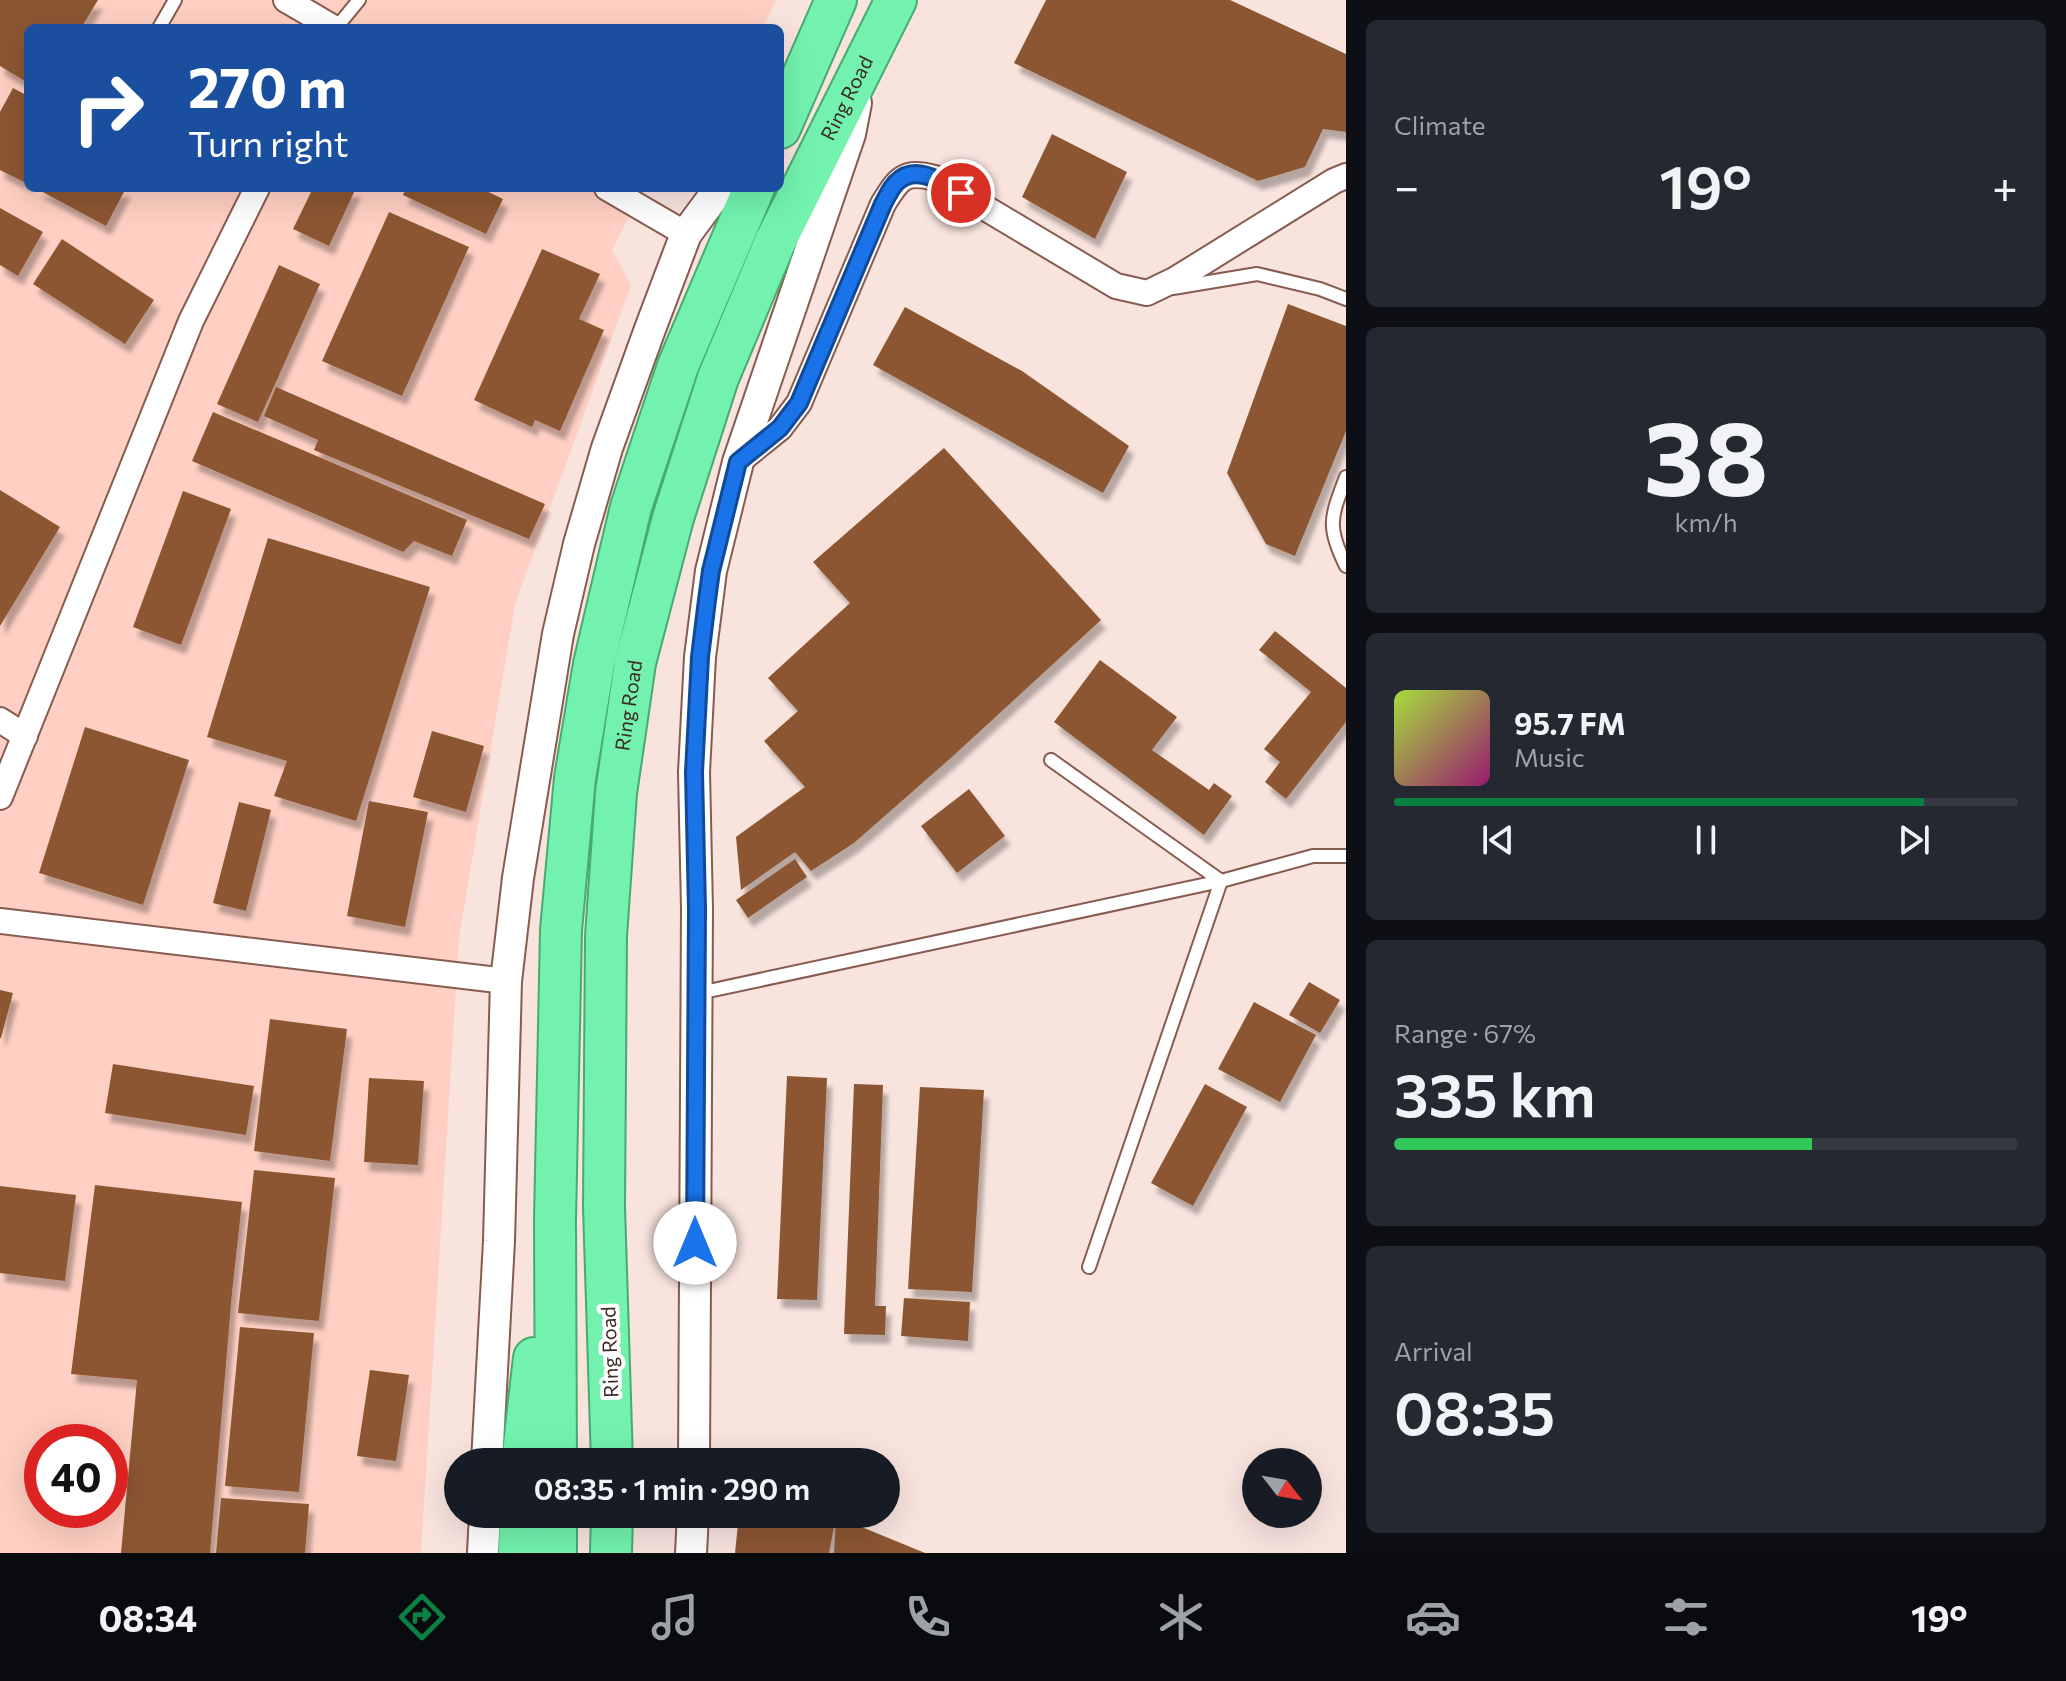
<!DOCTYPE html>
<html lang="en">
<head>
<meta charset="utf-8">
<style>
  :root { --surface:#171b24; --page:#242831; --text:#f1f3f6; --muted:#9ea1a6; --line:#363941; --accent:#0b8043 }
  body { margin:0; font-family:Commissioner,sans-serif; background:var(--page); color:var(--text); height:100vh; display:flex; flex-direction:column; font-size:30px; white-space:nowrap }
  * { box-sizing:border-box; margin:0 }
  p { font-size:26px; color:var(--muted) }
  .icon { flex:none; width:44px; height:44px; fill:none; stroke:currentColor; stroke-width:2; stroke-linecap:round; stroke-linejoin:round }
  .map { position:relative; flex:1; overflow:hidden }
  .panel { display:flex; flex-direction:column; gap:20px; padding:20px; background:#0d0f14; width:720px }
  .panel>* { flex:none }
  .hud { position:absolute; left:24px; top:24px; width:760px; height:168px; border-radius:12px; box-shadow:0 8px 32px #0002; background:#1a4fa0; color:#fff; overflow:hidden }
  .needle { width:52px; rotate:121deg }
  .buttons { position:absolute; left:1242px; top:1448px; display:grid; gap:16px }
  .buttons a { display:grid; place-items:center; width:80px; height:80px; border-radius:50%; background:var(--surface); box-shadow:0 8px 32px #0002; font-size:40px }
  .speed { position:absolute; left:24px; top:1424px; display:flex; gap:16px; font-size:40px; font-weight:700; text-align:center }
  .speed>* { display:grid; place-content:center; width:104px; height:104px; border-radius:50%; background:var(--surface); box-shadow:0 8px 32px #0002; line-height:1 }
  .speed .limit { border:12px solid #d22; background:#fff; color:#111 }
  .pin { position:absolute; display:grid; place-items:center; width:68px; height:68px; color:#fff; margin:-34px; border:4px solid #fff; border-radius:50%; box-shadow:0 2px 8px #0007 }
  .me { position:absolute; width:88px; margin:-44px; rotate:0deg; stroke-linejoin:round; filter:drop-shadow(0 0 6px #0008) }
  .turn { display:flex; align-items:center; gap:28px; height:168px; padding:0 32px; font-size:36px }
  .turn .icon { width:104px; height:104px; stroke-width:2.5 }
  .turn b { display:block; font-size:56px; line-height:68px }
  .big { font-size:60px; font-weight:600; line-height:1.1 }
  .panel .tile { flex:1; display:flex; flex-direction:column; justify-content:center; gap:12px; min-width:0; padding:0 28px; border-radius:12px; background:var(--page) }
  .panel .dial { align-items:center; gap:0 }
  .dial b { font-size:104px; line-height:1 }
  .song { display:flex; align-items:center; gap:24px }
  .cover { width:96px; height:96px; border-radius:12px; background:linear-gradient(135deg,hsl(80 70% 55%),hsl(320 70% 35%)) }
  .played { height:8px; border-radius:4px; background:linear-gradient(90deg,var(--accent) 85%,var(--line) 85%) }
  .keys { display:flex; justify-content:space-around; direction:ltr }
  .heat { display:flex; justify-content:space-between; align-items:center; font-size:44px; direction:ltr }
  .charge { height:12px; border-radius:6px; background:linear-gradient(90deg,#34c759 67%,var(--line) 0) }
  .trip { position:absolute; left:444px; top:1448px; width:456px; height:80px; border-radius:40px; background:var(--surface); box-shadow:0 8px 32px #0002; font-weight:600; line-height:80px; text-align:center }
  .tab-bar { display:flex; height:128px; justify-content:space-around; align-items:center; background:#090b0e; color:var(--muted) }
  .tab-bar .icon { width:56px; height:56px }
  .tab-bar .selected { color:var(--accent) }
  .tab-bar b { font-size:36px; color:var(--text) }
  main { display:flex; flex:1; min-height:0 }
  .map>svg:first-child { display:block }
  .built { fill:#fecfc2; fill-rule:evenodd }
  .building { fill:#8c5730; filter:url(#shadow) }
  .lines { fill:none; stroke-linecap:round; stroke-linejoin:round }
  .service-casing { stroke:#875b4f; stroke-width:16 }
  .minor-casing { stroke:#875b4f; stroke-width:28 }
  .tertiary-casing { stroke:#875b4f; stroke-width:34 }
  .trunk-casing { stroke:#48a971; stroke-width:44 }
  .service { stroke:#fff; stroke-width:12 }
  .minor { stroke:#fff; stroke-width:24 }
  .tertiary { stroke:#fff; stroke-width:30 }
  .trunk { stroke:#72f2ae; stroke-width:40 }
  .route-casing { stroke:#114b97; stroke-width:20 }
  .route { stroke:#1a73e8; stroke-width:14 }
  .labels { text-anchor:middle; stroke-width:8; stroke-linejoin:round; paint-order:stroke }
  .street-label { font-size:20px; fill:#3d2a25; stroke:#fff }
</style>
</head>
<body>
<main>
<div class="map">
<svg width="1346" height="1553" viewBox="0 0 1346 1553">
  <defs>
    <filter id="shadow"><feDropShadow dx="5" dy="9" stdDeviation="2" flood-color="#0004"/></filter>
  </defs>
  <rect width="100%" height="100%" fill="#f8e3dd"/>
  <path class="built" d="M0 0H776L763 28H28V188H643L612 250 631 285 515 604 459 938 421 1553H0ZM42 1442H110V1510H42Z"/>
  <g class="building">
    <path d="M0 0H98L81 28H28V83L0 66Z"/>
    <path d="M1046 0H1230L1346 54V132L1323 129 1305 167 1258 181 1014 63Z"/>
    <path d="M13 88 28 96V184L0 170V112Z"/>
    <path d="M1052 134 1127 172 1095 239 1022 197Z"/>
    <path d="M35 188H126L106 226Z"/>
    <path d="M313 188H356L329 246 293 229Z"/>
    <path d="M406 188H480L503 199 486 234 403 195Z"/>
    <path d="M0 208 43 232 18 276 0 265Z"/>
    <path d="M389 212 469 247 402 396 322 361Z"/>
    <path d="M62 239 154 300 125 344 33 284Z"/>
    <path d="M542 249 600 274 579 319 604 330 560 431 535 420 532 427 474 400Z"/>
    <path d="M279 265 320 284 258 422 217 404Z"/>
    <path d="M1288 304 1346 326V431L1295 556 1266 544 1227 473Z"/>
    <path d="M905 307 1022 371 1129 446 1103 493 873 365Z"/>
    <path d="M276 387 545 504 529 539 314 450 318 440 264 416Z"/>
    <path d="M213 412 467 520 452 556 414 541 403 552 192 461Z"/>
    <path d="M944 448 1101 620 952 757 854 843 811 871 795 852 741 890 736 837 805 787 764 741 798 711 768 678 850 603 813 562Z"/>
    <path d="M0 490 60 527 0 626Z"/>
    <path d="M183 491 231 509 181 645 133 627Z"/>
    <path d="M268 538 430 587 356 821 274 796 287 761 207 737Z"/>
    <path d="M1275 631 1346 688V722L1286 799 1265 782 1280 762 1264 749 1311 692 1259 650Z"/>
    <path d="M1100 660 1177 717 1152 750 1209 790 1214 783 1232 796 1204 835 1054 722Z"/>
    <path d="M85 727 189 760 143 905 39 873Z"/>
    <path d="M432 731 484 746 466 812 413 797Z"/>
    <path d="M969 789 1005 836 957 873 921 826Z"/>
    <path d="M369 801 428 812 405 927 347 916Z"/>
    <path d="M239 802 271 810 246 911 213 903Z"/>
    <path d="M795 859 807 877 748 918 736 900Z"/>
    <path d="M1309 982 1340 1000 1320 1033 1289 1015Z"/>
    <path d="M0 990 13 993 1 1038H0Z"/>
    <path d="M1254 1002 1316 1035 1280 1102 1218 1069Z"/>
    <path d="M270 1019 347 1029 330 1161 254 1151Z"/>
    <path d="M113 1064 254 1086 246 1135 105 1113Z"/>
    <path d="M787 1076 827 1078 817 1300 777 1299Z"/>
    <path d="M369 1078 424 1081 418 1165 364 1162Z"/>
    <path d="M854 1084 883 1085 875 1306H886L885 1335 844 1334Z"/>
    <path d="M1205 1084 1247 1107 1193 1206 1151 1183Z"/>
    <path d="M920 1087 984 1090 972 1292 908 1289Z"/>
    <path d="M254 1170 335 1178 319 1321 238 1313Z"/>
    <path d="M95 1185 242 1202 232 1293 210 1553H121L137 1380 71 1374Z"/>
    <path d="M0 1186 76 1195 65 1281 0 1273Z"/>
    <path d="M904 1298 970 1302 968 1341 901 1336Z"/>
    <path d="M240 1327 314 1333 299 1492 225 1486Z"/>
    <path d="M370 1370 409 1375 396 1461 357 1456Z"/>
    <path d="M221 1498 309 1504 305 1553H216Z"/>
    <path d="M739 1514H830L925 1553H834L836 1517 829 1553H735Z"/>
  </g>
  <g class="lines">
    <defs>
      <g id="service">
        <path d="M159 28 175 0"/>
        <path d="M336 28 359 0"/>
        <path d="M1173 288 1257 274 1320 289 1346 299"/>
        <path d="M1346 477C1331 517 1326 526 1346 566"/>
        <path d="M1051 760 1221 881"/>
        <path d="M699 993 1221 881 1313 856H1346"/>
        <path d="M1089 1267 1221 881"/>
      </g>
      <g id="minor">
        <path d="M286 0 334 28"/>
        <path d="M607 188 686 234"/>
        <path d="M738 462 780 428 799 403 883 204C899 178 904 170 935 178L1116 286 1147 293 1176 279 1334 181 1346 176"/>
        <path d="M0 720 25 736"/>
        <path d="M0 797 191 321 257 188"/>
        <path d="M0 921 506 981"/>
      </g>
      <g id="tertiary">
        <path d="M487 1462 499 1241 506 981 518 878 558 634 579 544 607 448 650 329 686 234 720 188"/>
        <path d="M694 1462 697 909 694 772 700 657 711 571 738 462 850 134 856 103"/>
        <path d="M483 1553 485 1514"/>
        <path d="M691 1553 693 1514"/>
      </g>
      <g id="trunk">
        <path d="M780 128 836 0"/>
        <path d="M522 1462 534 1358"/>
        <path d="M556 1462 555 1220 561 930 575 778 594 664 631 507 678 366 754 188"/>
        <path id="s1" d="M612 1462 604 1207 606 936 616 793 635 663 673 518 718 378 775 242 896 0"/>
        <path d="M556 1514V1553"/>
        <path d="M519 1553 520 1514"/>
        <path d="M611 1553 612 1514"/>
      </g>
    </defs>
    <use href="#service" class="service-casing"/>
    <use href="#minor" class="minor-casing"/>
    <use href="#tertiary" class="tertiary-casing"/>
    <use href="#trunk" class="trunk-casing"/>
    <use href="#service" class="service"/>
    <use href="#minor" class="minor"/>
    <use href="#tertiary" class="tertiary"/>
    <use href="#trunk" class="trunk"/>
  </g>
  <g class="lines">
    <defs>
      <path id="route" d="M695 1243 697 909 694 772 700 657 707 600 711 571 738 462 780 428 799 403 883 204C887 197 891 187 897 182 916 163 943 183 961 193"/>
    </defs>
    <use href="#route" class="route-casing"/>
    <use href="#route" class="route"/>
  </g>
  <g class="labels">
    <g class="street-label">
      <text dy="7" stroke="none"><textPath href="#s1" startOffset="1406">Ring Road</textPath></text>
      <text dy="7" stroke="none"><textPath href="#s1" startOffset="758">Ring Road</textPath></text>
      <text transform="translate(610 1352) rotate(-92)" y="7">Ring Road</text>
    </g>
  </g>
</svg>
<div class="buttons">
<a><svg class="needle" viewBox="-14 -14 28 28"><path d="M0-13l5 13h-10z" fill="#e53935"/><path d="M0 13l5-13h-10z" fill="#9ea1a6"/></svg></a>
</div>
<div class="speed"><div class="limit">40</div></div>
<div class="pin" style="left:961px;top:193px;background:#d93025"><svg class="icon" aria-label="arrive" viewBox="0 0 24 24"><path d="M6 21V4h12l-3 4 3 4H6"/></svg></div>
<svg class="me" style="left:695px;top:1243px" viewBox="-20 -20 40 40"><circle r="19" fill="#fff"/><path d="M0-13L10 11 0 6-10 11z" fill="#1a73e8"/></svg>
<div class="trip">08:35 · 1 min · 290 m</div>
<div class="hud">
<div class="turn"><svg class="icon" aria-label="right" viewBox="0 0 24 24"><path d="M7 20v-9h11M14 6l5 5-5 5"/></svg><div><b>270 m</b>Turn right</div></div>
</div>
</div>
<section class="panel">
<div class="tile"><p>Climate</p>
<div class="heat"><a>−</a><b class="big">19°</b><a>+</a></div>
</div>
<div class="tile dial"><b>38</b><p>km/h</p></div>
<div class="tile">
<div class="song"><i class="cover"></i><div><b>95.7 FM</b><p>Music</p></div></div>
<div class="played"></div>
<div class="keys"><svg class="icon" aria-label="previous" viewBox="0 0 24 24"><path d="M18 5L8 12l10 7zM5 5v14"/></svg><svg class="icon" aria-label="pause" viewBox="0 0 24 24"><path d="M8 5v14M16 5v14"/></svg><svg class="icon" aria-label="next" viewBox="0 0 24 24"><path d="M6 5l10 7-10 7zM19 5v14"/></svg></div>
</div>
<div class="tile"><p>Range · 67%</p><b class="big">335 km</b><div class="charge"></div></div>
<div class="tile"><p>Arrival</p><b class="big">08:35</b></div>
</section>
</main>
<nav class="tab-bar">
<b>08:34</b>
<svg class="icon selected" aria-label="directions" viewBox="0 0 24 24"><path d="M12 3l9 9-9 9-9-9zM9 14v-3h6M13 9l2 2-2 2"/></svg>
<svg class="icon" aria-label="music" viewBox="0 0 24 24"><path d="M9 18V5l10-2v13"/><circle cx="6" cy="18" r="3"/><circle cx="16" cy="16" r="3"/></svg>
<svg class="icon" aria-label="phone" viewBox="0 0 24 24"><path d="M5 4h4l2 5-3 2q2 4 5 5l2-3 5 2v4C11 20 4 13 5 4z"/></svg>
<svg class="icon" aria-label="climate" viewBox="0 0 24 24"><path d="M12 3v18M4 7l16 10M4 17L20 7"/></svg>
<svg class="icon" aria-label="car" viewBox="0 0 24 24"><path d="M5 17H2v-5l4-1 3-4h7l3 4 3 1v5h-3M9 17h6M6 11h13"/><circle cx="7" cy="17" r="2"/><circle cx="17" cy="17" r="2"/></svg>
<svg class="icon" aria-label="filters" viewBox="0 0 24 24"><path d="M4 7h16M4 17h16"/><circle cx="9" cy="7" r="2"/><circle cx="15" cy="17" r="2"/></svg>
<b>19°</b>
</nav>
</body>
</html>
